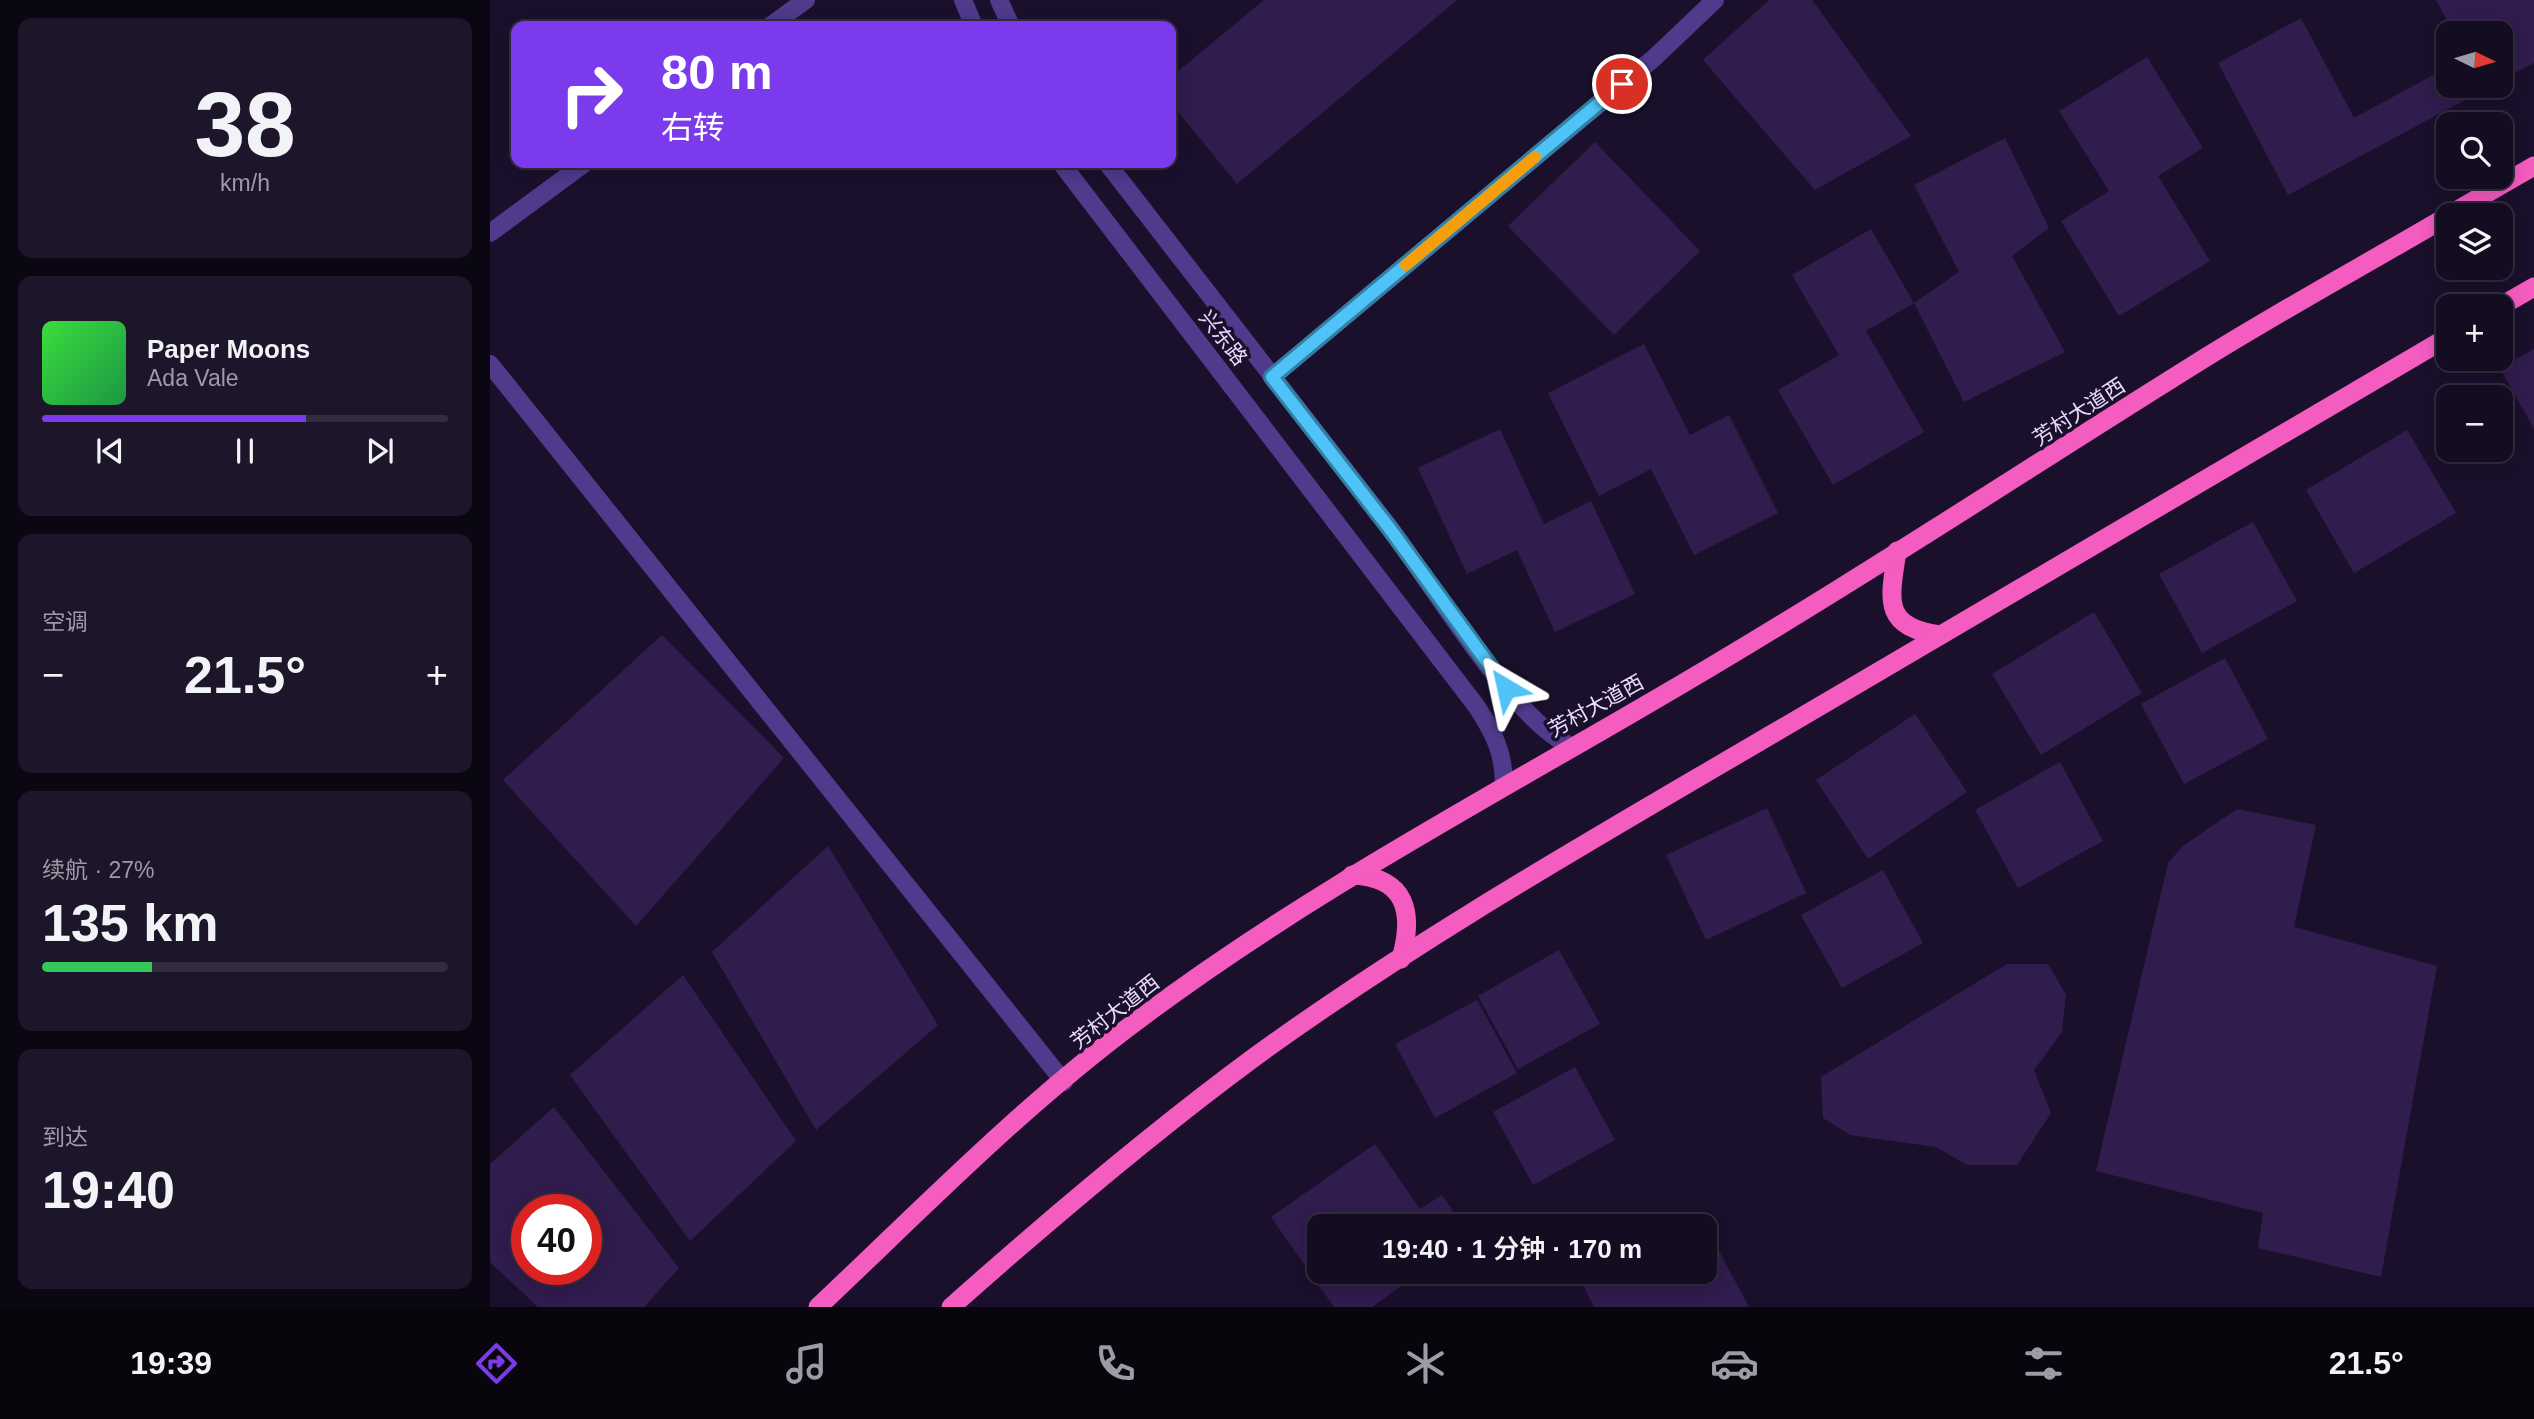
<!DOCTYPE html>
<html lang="zh">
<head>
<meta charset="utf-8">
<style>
  :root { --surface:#140c21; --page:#1d152a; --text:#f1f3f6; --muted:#9d9ba5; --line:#332c3f; --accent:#7c3aed }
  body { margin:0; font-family:Arial,"Noto Sans SC",sans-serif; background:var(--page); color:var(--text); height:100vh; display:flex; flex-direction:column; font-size:26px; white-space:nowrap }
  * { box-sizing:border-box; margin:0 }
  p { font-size:23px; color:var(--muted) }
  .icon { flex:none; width:38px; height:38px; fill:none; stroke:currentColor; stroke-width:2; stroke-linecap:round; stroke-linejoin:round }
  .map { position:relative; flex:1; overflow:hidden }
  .panel { display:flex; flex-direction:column; gap:18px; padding:18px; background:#0b0712; width:490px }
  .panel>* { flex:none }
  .top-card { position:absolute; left:21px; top:21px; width:665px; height:147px; border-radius:14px; box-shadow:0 4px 18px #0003,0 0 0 2px var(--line); background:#7c3aed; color:#fff; overflow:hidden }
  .needle { width:46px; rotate:95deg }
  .fabs { position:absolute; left:1946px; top:21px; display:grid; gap:14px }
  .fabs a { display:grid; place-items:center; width:77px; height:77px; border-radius:14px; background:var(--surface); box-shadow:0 4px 18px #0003,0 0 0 2px var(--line); font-size:35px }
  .speed { position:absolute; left:21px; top:1194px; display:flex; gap:14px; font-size:35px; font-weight:700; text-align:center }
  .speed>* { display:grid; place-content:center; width:91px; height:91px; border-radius:50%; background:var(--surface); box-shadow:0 4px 18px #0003,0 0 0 2px var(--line); line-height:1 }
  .speed .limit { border:10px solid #d22; background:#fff; color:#111 }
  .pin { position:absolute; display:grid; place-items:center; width:60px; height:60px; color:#fff; margin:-30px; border:4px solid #fff; border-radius:50%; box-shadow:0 2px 7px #0007 }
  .me { position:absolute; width:77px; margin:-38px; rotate:324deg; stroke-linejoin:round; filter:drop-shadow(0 0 5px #0008) }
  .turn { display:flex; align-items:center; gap:24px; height:147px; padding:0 35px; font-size:32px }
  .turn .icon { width:91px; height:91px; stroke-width:2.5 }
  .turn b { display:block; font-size:49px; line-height:60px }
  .big { font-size:52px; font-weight:600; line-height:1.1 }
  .panel .widget { flex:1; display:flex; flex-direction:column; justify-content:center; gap:10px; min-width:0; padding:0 24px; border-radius:14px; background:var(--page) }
  .panel .dial { align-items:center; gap:0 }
  .dial b { font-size:91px; line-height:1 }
  .song { display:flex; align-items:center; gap:21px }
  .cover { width:84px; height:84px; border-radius:10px; background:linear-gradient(135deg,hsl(120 70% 55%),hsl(140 70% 35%)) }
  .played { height:7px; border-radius:4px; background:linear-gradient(90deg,var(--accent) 65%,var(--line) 65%) }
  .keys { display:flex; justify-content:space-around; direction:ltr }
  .heat { display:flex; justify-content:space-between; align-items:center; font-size:38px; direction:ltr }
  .charge { height:10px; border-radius:5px; background:linear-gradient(90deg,#34c759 27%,var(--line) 0) }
  .trip { position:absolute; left:817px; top:1214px; width:410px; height:70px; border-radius:14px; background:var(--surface); box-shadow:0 4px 18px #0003,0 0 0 2px var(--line); font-weight:600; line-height:70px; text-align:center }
  .tabs { display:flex; height:112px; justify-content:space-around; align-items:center; background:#08050d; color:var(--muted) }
  .tabs .icon { width:49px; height:49px }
  .tabs .on { color:var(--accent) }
  .tabs b { font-size:32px; color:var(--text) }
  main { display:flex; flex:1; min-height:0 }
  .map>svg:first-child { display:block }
  .building { fill:#311c4e; fill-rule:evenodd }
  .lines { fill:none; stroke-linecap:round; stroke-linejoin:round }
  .minor { stroke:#503a8c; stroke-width:18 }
  .tertiary { stroke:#503a8c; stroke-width:18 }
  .trunk { stroke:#f45cc0; stroke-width:19 }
  .route-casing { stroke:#337fa1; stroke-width:18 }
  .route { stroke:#4fc3f7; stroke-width:12 }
  .slow { stroke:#f59e0b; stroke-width:12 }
  .labels { text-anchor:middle; stroke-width:7; stroke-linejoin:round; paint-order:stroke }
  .street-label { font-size:21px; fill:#e8dbff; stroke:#1b102c }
</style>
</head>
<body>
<main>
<section class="panel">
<div class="widget dial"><b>38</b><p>km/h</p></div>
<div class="widget">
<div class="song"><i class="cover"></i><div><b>Paper Moons</b><p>Ada Vale</p></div></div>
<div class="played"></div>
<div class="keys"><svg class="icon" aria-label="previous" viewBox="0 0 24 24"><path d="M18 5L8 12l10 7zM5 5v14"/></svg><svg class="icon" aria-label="pause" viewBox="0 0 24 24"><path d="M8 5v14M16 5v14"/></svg><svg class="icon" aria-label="next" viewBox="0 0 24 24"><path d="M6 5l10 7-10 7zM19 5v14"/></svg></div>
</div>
<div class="widget"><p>空调</p>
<div class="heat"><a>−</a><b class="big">21.5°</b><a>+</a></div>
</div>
<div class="widget"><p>续航 · 27%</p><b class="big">135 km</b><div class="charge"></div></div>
<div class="widget"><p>到达</p><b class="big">19:40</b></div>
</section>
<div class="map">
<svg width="2044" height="1307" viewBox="0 0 2044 1307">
  <rect width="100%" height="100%" fill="#1b102c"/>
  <g class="building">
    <path d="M774 0H967L747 184 681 103V77Z"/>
    <path d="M1279 0H1322L1421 136 1325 190 1213 60Z"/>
    <path d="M1946 0H2044V63L2011 80V33H1964Z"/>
    <path d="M1811 18 1864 118 1958 67V86H2001L1798 195 1728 63Z"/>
    <path d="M1657 57 1713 148 1668 176 1720 261 1629 316 1571 221 1619 191 1569 111Z"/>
    <path d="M1515 138 1559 228 1522 256 1575 352 1474 402 1424 303 1376 331 1434 432 1343 485 1288 390 1349 355 1302 275 1381 229 1424 303 1469 272 1424 185Z"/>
    <path d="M1105 142 1210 251 1124 335 1018 226Z"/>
    <path d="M1154 344 1200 435 1239 415 1288 513 1204 555 1161 469 1109 496 1058 393Z"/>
    <path d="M2044 349V429L2010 368Z"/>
    <path d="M1010 429 1054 524 1101 501 1145 594 1065 632 1027 550 977 574 928 468Z"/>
    <path d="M1917 430 1966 513 1864 573 1816 490Z"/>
    <path d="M1763 522 1807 601 1712 653 1669 574Z"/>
    <path d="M1604 612 1652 693 1551 755 1502 674Z"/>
    <path d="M172 635 294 758 146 926 13 780Z"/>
    <path d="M1735 658 1778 739 1694 784 1651 704Z"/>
    <path d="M1425 714 1477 792 1378 859 1326 780Z"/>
    <path d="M1570 762 1613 841 1528 888 1485 810Z"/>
    <path d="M1277 808 1316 893 1216 940 1176 855Z"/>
    <path d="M1747 809 1826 825 1804 927 1947 966 1891 1277 1768 1248 1773 1213 1606 1171 1678 863 1693 846Z"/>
    <path d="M338 846 448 1025 326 1130 222 952Z"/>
    <path d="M1393 870 1433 943 1352 988 1311 915Z"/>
    <path d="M1069 950 1110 1024 1028 1069 988 996Z"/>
    <path d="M1517 964H1558L1576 995 1572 1032 1544 1070 1561 1113 1527 1165H1477L1446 1147 1360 1135 1333 1118 1331 1077Z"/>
    <path d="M193 975 306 1141 200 1241 80 1075Z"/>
    <path d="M987 1000 1027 1073 945 1118 905 1044Z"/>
    <path d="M1085 1067 1125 1140 1043 1185 1003 1112Z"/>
    <path d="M64 1107 189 1268 154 1307H48L0 1262V1164ZM37 1209H96V1269H37Z"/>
    <path d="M885 1144 930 1209 952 1195 974 1227H830V1272H931L882 1307H844L781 1217Z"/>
    <path d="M1162 1213 1172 1227H1142Z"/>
    <path d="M1214 1223 1259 1307H1104L1087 1272H1214V1227H1207Z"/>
  </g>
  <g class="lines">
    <g class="minor">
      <path d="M280 26 316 0"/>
      <path d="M0 233 95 163"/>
      <path d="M0 364 574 1082"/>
      <path d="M782 377 1164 58 1225 0"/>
    </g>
    <g class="tertiary">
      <path d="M473 0 484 26"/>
      <path d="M509 0 521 26"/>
      <path d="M571 163 987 707C1004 733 1014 753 1014 785"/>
      <path d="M617 163C711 285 806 405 900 528 940 581 1025 723 1081 746"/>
    </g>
    <g class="trunk">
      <path d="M1959 215 2044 166"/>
      <path d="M2011 306 2044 287"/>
      <path d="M1407 551C1400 599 1391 627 1450 635"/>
      <path d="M862 875C917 877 924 913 911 959"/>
      <path d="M328 1307C433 1208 535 1103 652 1017 811 898 985 805 1156 705 1341 598 1521 479 1702 366 1786 313 1873 266 1958 216"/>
      <path d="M461 1307C559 1220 660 1134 766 1056 930 937 1109 836 1284 733 1509 601 1733 469 1958 337"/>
    </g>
  </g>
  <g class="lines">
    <defs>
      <path id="route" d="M1016 688 900 529 782 377 1132 84"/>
    </defs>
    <use href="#route" class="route-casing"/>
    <use href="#route" class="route"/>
    <path class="slow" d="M916 265 1045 157"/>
  </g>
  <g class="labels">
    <g class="street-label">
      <text transform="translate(733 338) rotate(52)" y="7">兴东路</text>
      <text transform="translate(1589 412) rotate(-33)" y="7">芳村大道西</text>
      <text transform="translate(1106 706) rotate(-29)" y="7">芳村大道西</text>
      <text transform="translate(625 1012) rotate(-38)" y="7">芳村大道西</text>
    </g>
  </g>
</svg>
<div class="fabs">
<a><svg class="needle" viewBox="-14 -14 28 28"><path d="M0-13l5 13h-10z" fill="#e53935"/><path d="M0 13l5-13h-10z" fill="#9d9ba5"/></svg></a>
<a><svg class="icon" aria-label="search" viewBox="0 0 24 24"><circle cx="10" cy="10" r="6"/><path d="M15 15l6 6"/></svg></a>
<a><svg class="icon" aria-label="layers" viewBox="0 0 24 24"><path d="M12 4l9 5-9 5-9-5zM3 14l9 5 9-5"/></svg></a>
<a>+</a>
<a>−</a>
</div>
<div class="speed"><div class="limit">40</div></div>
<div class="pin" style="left:1132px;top:84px;background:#d93025"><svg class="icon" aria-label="arrive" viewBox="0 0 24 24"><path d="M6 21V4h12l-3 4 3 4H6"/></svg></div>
<svg class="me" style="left:1016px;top:688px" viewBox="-20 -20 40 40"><path d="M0-17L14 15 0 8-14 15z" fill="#4fc3f7" stroke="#fff" stroke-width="4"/></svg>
<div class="trip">19:40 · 1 分钟 · 170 m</div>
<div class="top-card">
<div class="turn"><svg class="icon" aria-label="right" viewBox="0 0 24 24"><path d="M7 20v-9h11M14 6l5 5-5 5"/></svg><div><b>80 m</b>右转</div></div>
</div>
</div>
</main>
<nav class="tabs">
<b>19:39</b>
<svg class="icon on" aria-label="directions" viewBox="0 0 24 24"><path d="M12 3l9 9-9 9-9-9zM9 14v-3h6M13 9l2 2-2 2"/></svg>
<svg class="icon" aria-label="music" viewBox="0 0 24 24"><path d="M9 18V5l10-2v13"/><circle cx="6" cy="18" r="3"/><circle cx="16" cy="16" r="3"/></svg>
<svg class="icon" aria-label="phone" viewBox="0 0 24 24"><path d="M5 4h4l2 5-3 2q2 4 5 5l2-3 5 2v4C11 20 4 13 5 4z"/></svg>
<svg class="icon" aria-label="climate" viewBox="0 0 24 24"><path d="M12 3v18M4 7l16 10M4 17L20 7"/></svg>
<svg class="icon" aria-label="car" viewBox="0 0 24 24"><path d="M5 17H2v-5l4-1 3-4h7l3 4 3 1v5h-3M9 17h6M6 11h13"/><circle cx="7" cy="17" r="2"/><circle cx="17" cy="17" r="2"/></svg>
<svg class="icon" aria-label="filters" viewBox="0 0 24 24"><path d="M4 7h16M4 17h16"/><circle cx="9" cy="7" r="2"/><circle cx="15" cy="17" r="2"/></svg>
<b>21.5°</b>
</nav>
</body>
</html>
